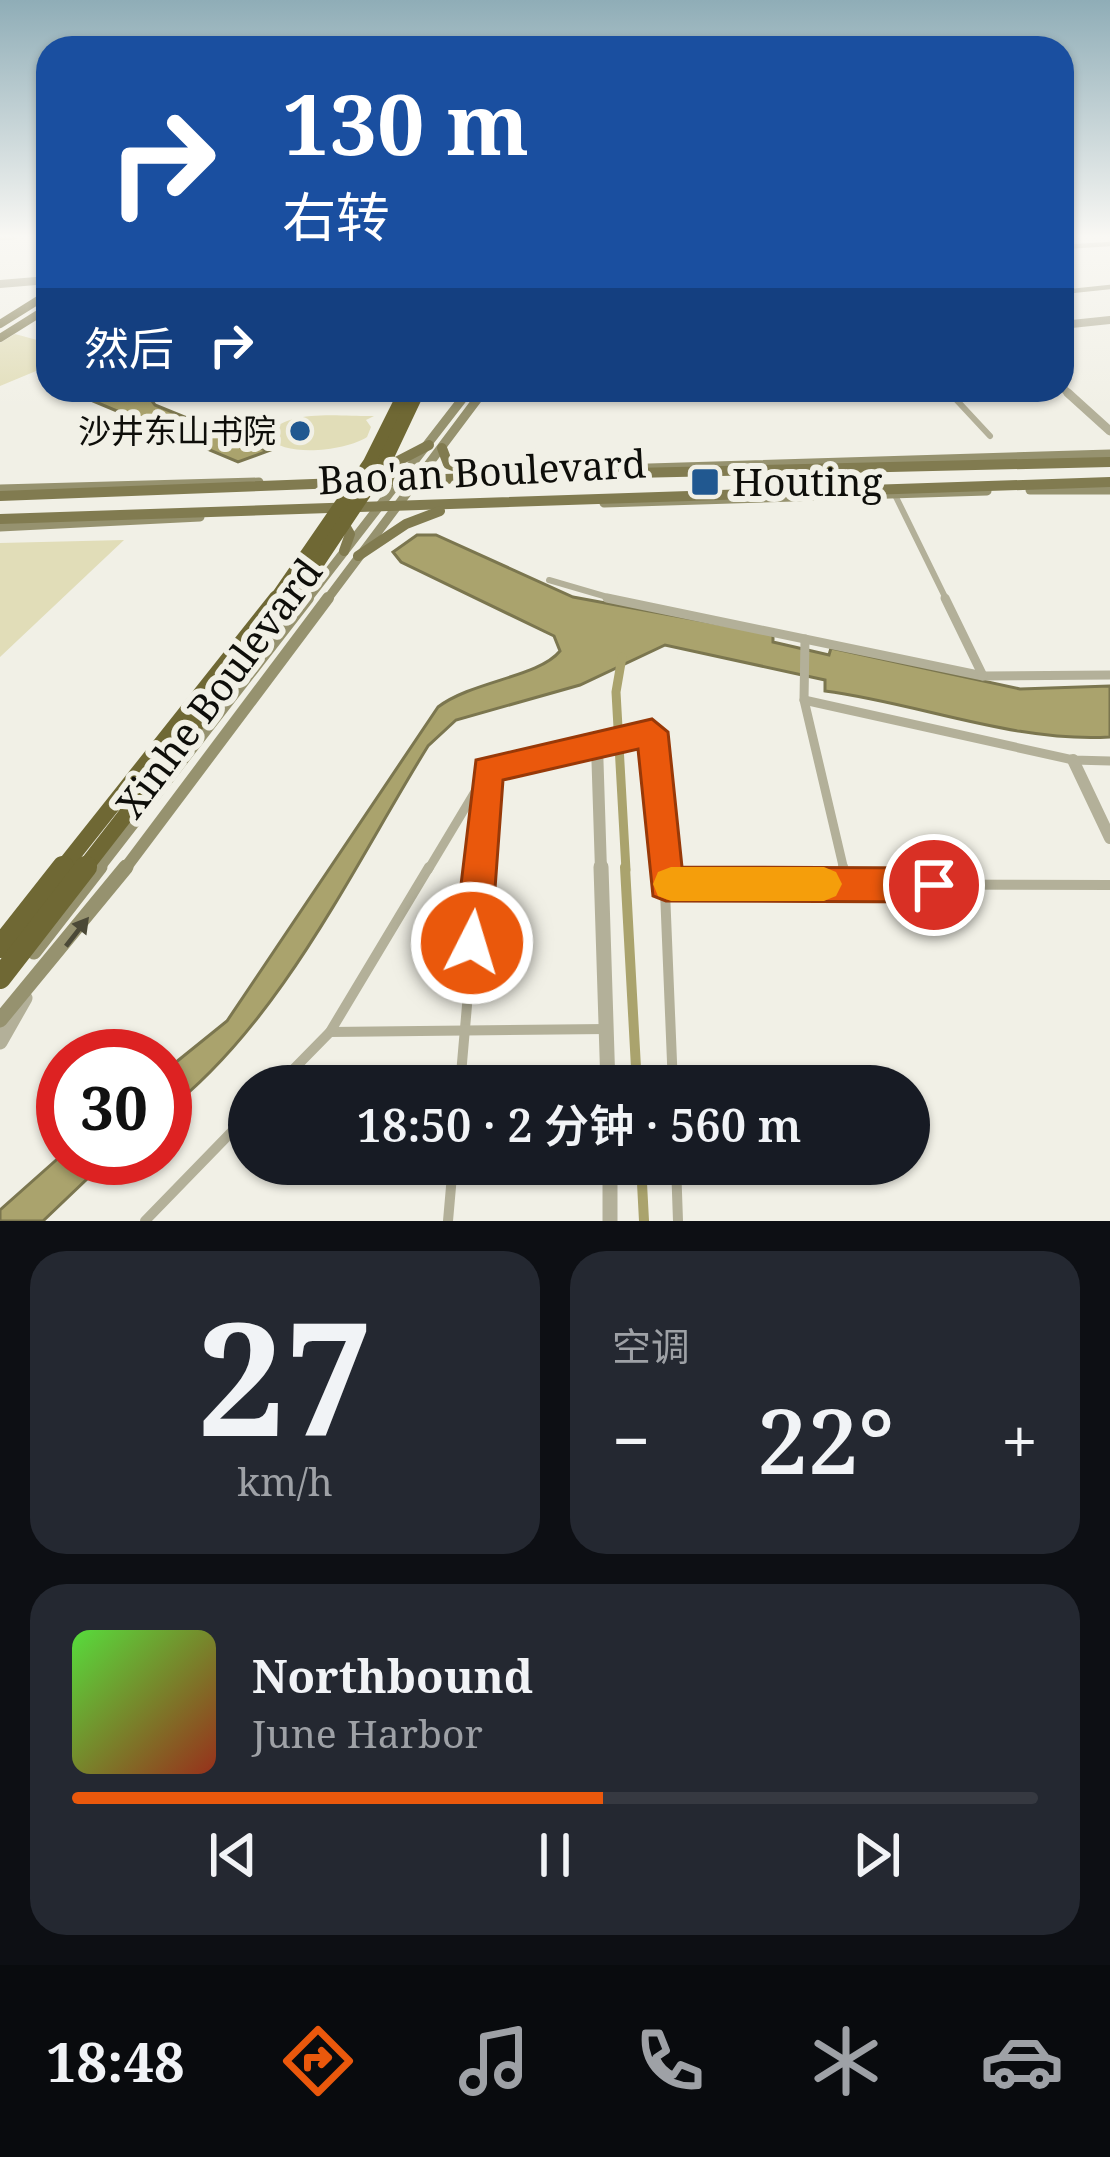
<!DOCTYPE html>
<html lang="zh">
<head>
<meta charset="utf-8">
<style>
  :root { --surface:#171b24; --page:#242831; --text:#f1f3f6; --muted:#9ea1a6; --line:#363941; --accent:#ea580c }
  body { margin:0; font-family:"Noto Serif","Noto Sans SC",serif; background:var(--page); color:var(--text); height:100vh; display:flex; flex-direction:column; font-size:45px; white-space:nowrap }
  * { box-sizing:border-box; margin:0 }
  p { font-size:39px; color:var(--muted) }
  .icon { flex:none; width:66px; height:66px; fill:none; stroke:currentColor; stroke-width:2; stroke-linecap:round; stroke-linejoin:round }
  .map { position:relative; height:1221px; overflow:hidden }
  .drawer { display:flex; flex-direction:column; gap:30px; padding:30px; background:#0d0f14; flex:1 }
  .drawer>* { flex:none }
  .hud { position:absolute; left:36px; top:36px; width:1038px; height:366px; border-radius:36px; box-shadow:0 3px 9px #0004; background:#1a4fa0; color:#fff; overflow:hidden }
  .speed { position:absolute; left:36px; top:1029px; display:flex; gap:24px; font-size:60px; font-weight:700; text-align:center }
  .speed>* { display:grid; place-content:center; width:156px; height:156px; border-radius:50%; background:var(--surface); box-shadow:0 3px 9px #0004; line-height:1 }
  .speed .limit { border:18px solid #d22; background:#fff; color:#111 }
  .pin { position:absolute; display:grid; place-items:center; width:102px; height:102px; color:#fff; margin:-51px; border:6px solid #fff; border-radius:50%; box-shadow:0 3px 12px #0007 }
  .me { position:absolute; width:132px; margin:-66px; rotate:5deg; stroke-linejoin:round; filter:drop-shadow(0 0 9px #0008) }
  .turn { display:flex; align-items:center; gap:42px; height:252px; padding:0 48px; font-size:54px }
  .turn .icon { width:156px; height:156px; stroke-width:2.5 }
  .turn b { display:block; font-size:84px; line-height:102px }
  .then { display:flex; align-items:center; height:114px; padding:0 48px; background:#0003; gap:24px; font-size:45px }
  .big { font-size:90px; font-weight:600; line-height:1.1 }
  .drawer .tile { flex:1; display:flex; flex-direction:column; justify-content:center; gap:18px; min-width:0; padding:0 42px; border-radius:36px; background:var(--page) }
  .drawer .dial { align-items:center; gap:0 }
  .dial b { font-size:156px; line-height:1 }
  .song { display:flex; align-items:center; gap:36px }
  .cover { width:144px; height:144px; border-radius:18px; background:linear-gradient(135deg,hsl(110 70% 55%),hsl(10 70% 35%)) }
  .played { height:12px; border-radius:6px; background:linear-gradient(90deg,var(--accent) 55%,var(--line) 55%) }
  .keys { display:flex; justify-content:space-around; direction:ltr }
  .heat { display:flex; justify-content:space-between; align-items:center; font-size:66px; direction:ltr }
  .drawer .tiles { flex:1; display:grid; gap:30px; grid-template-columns:1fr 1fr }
  .tile:last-child { grid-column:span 2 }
  .trip { position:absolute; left:228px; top:1065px; width:702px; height:120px; border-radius:60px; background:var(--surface); box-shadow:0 3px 9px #0004; font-weight:600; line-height:120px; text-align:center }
  .dock { display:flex; height:192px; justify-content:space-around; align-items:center; background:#090b0e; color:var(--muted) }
  .dock .icon { width:84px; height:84px }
  .dock .on { color:var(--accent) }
  .dock b { font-size:54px; color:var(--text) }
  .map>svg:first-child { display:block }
  .green { fill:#e1ddb8 }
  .water { fill:#aaa36d; stroke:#7b764f; stroke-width:3 }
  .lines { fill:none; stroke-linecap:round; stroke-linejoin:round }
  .canal-far1 { stroke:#aaa36d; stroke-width:9 }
  .canal { stroke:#aaa36d; stroke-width:10 }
  .minor-far3 { stroke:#b3b099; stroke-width:4.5 }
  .minor-far2 { stroke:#b3b099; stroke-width:6 }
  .minor-far1 { stroke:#b3b099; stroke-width:9 }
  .minor { stroke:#b3b099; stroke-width:10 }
  .tertiary-far3 { stroke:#b3b099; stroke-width:8 }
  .tertiary-far2 { stroke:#b3b099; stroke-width:9 }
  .tertiary-far1 { stroke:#b3b099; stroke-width:12 }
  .tertiary { stroke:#b3b099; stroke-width:15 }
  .secondary-far3 { stroke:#96926f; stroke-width:8 }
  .secondary-far2 { stroke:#96926f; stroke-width:9 }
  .secondary-far1 { stroke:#96926f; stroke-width:12 }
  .secondary { stroke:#96926f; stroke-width:15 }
  .primary-far1 { stroke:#817b50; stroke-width:8 }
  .primary { stroke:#817b50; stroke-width:10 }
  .motorway-bridge-far3 { stroke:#6f6834; stroke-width:10 }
  .motorway-bridge-far2 { stroke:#6f6834; stroke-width:14 }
  .motorway-bridge-far1 { stroke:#6f6834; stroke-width:16 }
  .motorway-bridge { stroke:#6f6834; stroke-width:22 }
  .oneway { fill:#4b4937 }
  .route { fill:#ea580c; stroke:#983908; stroke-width:3 }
  .slow { fill:#f59e0b }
  .poi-dot { fill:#215890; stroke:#f1f0e6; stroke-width:4.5 }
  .labels { text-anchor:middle; stroke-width:12; stroke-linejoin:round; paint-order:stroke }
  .far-poi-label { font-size:33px; fill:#0e0e0a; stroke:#f1f0e6; text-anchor:end }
  .street-label { font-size:39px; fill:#0e0e0a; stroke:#f1f0e6 }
  .poi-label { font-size:39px; fill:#0e0e0a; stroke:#f1f0e6; text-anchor:start }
</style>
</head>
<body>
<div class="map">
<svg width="1110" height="1221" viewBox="0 0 1110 1221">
  <rect width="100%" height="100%" fill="#f1f0e6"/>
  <g class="green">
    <path d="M15 334 48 343V366L0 386V343Z"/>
    <path d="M374 416 366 420 371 427 367 437C346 451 284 458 268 437 282 407 345 417 374 416Z"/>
    <path d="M124 540 0 657V543Z"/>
  </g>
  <g class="water">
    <path d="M67 390H144L155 405 268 451 238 462Z"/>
    <path d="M417 535H436L573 597 773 634V642L829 655 831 648 1020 689 1110 686V737C1015 743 918 703 825 691V680L665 645 580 685 456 720 428 746C353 867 280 1024 165 1112V1071L227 1021 438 707C472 681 539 677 560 651L554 636 401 562 393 552Z"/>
    <path d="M63 1154 109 1158 43 1221H0V1210Z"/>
  </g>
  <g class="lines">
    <path class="canal-far1" d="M622 657 616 692 626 870"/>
    <g class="canal">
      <path d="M625 867 637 1086"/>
      <path d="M641 1164 644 1221"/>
    </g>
    <g class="minor-far3">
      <path d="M0 238 15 237"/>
      <path d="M1062 247 1110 244"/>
      <path d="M1062 292 1110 287"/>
      <path d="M948 390 953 396"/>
    </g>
    <g class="minor-far2">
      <path d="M950 393 990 436"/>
      <path d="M895 495 947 601"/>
      <path d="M549 580 621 601"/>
    </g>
    <g class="minor-far1">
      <path d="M607 598 983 676 1110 675"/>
      <path d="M945 598 983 676"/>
      <path d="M805 639 804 700 844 870"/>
      <path d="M804 700 1073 760 1110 761"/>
      <path d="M428 870 488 770 652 732 665 870"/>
      <path d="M479 870 488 771"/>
    </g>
    <g class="minor">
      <path d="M664 867 673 1086"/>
      <path d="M843 867 847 884"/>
      <path d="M666 884 1110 885"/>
      <path d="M330 1032 606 1029"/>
      <path d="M277 1086 330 1032 429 867"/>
      <path d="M460 1086 479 867"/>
      <path d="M676 1164 678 1221"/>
      <path d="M145 1221 249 1114"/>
      <path d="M448 1221 453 1164"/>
    </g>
    <g class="tertiary-far3">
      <path d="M0 284 48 280"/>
      <path d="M1062 325 1110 320"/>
      <path d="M1062 387 1071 396"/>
    </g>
    <path class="tertiary-far2" d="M1068 393 1110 431"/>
    <g class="tertiary-far1">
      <path d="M597 746 601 870"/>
      <path d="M1073 760 1110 838"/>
    </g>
    <g class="tertiary">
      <path d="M601 867 608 1086"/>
      <path d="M0 1042 25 998"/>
      <path d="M610 1164V1221"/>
    </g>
    <g class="secondary-far3">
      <path d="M465 396 469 390"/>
      <path d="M480 396 484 390"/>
    </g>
    <g class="secondary-far2">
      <path d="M616 469 1110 454"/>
      <path d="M0 489 259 482"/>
      <path d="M1030 490H1110"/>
      <path d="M604 503 987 491"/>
      <path d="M0 527 200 517"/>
      <path d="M306 601 467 393"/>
      <path d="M326 601 482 393"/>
    </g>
    <g class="secondary-far1">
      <path d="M97 870 308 598"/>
      <path d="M124 870 328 598"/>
    </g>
    <g class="secondary">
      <path d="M34 952 100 867"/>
      <path d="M0 1020 126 867"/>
    </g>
    <g class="primary-far1">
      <path d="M0 324 48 294"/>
      <path d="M0 338 48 308"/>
    </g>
    <g class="primary">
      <path d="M442 448 448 464 472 473"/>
      <path d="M377 472 429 445"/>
      <path d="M0 496 546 475 1110 462"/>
      <path d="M340 517 350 534 344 551"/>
      <path d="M0 519 1110 482"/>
      <path d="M358 556 406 524 440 511"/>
    </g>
    <g class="motorway-bridge-far3">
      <path d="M403 396 406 390"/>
      <path d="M415 396 418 390"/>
    </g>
    <g class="motorway-bridge-far2">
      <path d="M275 601 370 463 405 393"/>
      <path d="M292 601 383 465 417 393"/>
    </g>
    <g class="motorway-bridge-far1">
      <path d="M61 870 277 598"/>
      <path d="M83 870 294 598"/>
    </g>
    <g class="motorway-bridge">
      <path d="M0 947 63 867"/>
      <path d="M0 978 86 867"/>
    </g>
  </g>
  <defs><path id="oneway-solid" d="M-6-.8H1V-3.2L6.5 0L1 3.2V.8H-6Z" transform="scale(3)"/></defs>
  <use class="oneway" href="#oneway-solid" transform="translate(77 932) rotate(-52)"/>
  <linearGradient id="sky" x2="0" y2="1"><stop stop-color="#8fadb7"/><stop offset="0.58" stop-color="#f9f8f4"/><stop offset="1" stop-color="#f9f8f4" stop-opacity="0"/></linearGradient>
  <rect width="1110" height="408" fill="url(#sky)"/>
  <path class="route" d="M652 719 668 732 682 867 934 868 947 873 952 885 947 897 934 902 666 901 653 896 638 749 503 780 491 943 486 956 472 962 459 956 454 943 476 760Z"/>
  <path class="slow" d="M671 867H824L836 872 842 884 836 896 824 901H671L658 896 653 884 658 872Z"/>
  <g class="poi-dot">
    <circle cx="300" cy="431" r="12"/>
    <rect x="690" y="467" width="30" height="30" rx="6"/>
  </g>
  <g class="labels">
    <g class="far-poi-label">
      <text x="276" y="443">沙井东山书院</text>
    </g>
    <g class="street-label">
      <text transform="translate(482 472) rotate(-3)" y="14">Bao'an Boulevard</text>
      <text transform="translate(219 688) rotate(-53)" y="14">Xinhe Boulevard</text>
    </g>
    <g class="poi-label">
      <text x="732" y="496">Houting</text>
    </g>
  </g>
</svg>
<div class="speed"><div class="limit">30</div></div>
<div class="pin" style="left:934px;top:885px;background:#d93025"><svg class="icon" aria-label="arrive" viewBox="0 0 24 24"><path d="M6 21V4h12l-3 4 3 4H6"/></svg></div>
<svg class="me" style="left:472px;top:943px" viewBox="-20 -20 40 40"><circle r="17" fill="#ea580c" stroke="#fff" stroke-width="3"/><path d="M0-11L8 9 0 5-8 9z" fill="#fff"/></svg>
<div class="trip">18:50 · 2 分钟 · 560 m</div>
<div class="hud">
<div class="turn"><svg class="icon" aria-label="right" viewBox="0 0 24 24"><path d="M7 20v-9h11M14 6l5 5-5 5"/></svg><div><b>130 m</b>右转</div></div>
<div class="then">然后<svg class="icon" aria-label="right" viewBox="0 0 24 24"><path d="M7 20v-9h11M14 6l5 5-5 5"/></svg></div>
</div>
</div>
<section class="drawer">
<div class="tiles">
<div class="tile dial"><b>27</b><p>km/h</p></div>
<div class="tile"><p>空调</p>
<div class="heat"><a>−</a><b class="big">22°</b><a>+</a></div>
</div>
<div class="tile">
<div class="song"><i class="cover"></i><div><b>Northbound</b><p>June Harbor</p></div></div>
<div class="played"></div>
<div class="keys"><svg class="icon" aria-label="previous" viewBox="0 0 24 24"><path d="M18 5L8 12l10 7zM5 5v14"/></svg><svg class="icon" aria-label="pause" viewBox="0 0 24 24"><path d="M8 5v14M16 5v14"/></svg><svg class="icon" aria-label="next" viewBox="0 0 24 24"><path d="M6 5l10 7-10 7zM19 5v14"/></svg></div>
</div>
</div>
</section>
<nav class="dock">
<b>18:48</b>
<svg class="icon on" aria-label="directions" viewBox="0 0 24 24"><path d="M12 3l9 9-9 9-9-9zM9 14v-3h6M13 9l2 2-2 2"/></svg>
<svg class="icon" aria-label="music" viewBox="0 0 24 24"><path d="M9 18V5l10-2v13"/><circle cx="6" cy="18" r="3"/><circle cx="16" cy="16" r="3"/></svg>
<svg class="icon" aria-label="phone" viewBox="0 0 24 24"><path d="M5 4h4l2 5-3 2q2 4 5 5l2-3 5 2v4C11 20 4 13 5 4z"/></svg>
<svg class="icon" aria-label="climate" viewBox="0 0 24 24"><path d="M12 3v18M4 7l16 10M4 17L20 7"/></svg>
<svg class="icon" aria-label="car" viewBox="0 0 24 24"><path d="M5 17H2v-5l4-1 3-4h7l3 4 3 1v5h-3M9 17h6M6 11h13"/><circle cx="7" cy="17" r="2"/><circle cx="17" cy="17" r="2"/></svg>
</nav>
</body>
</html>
